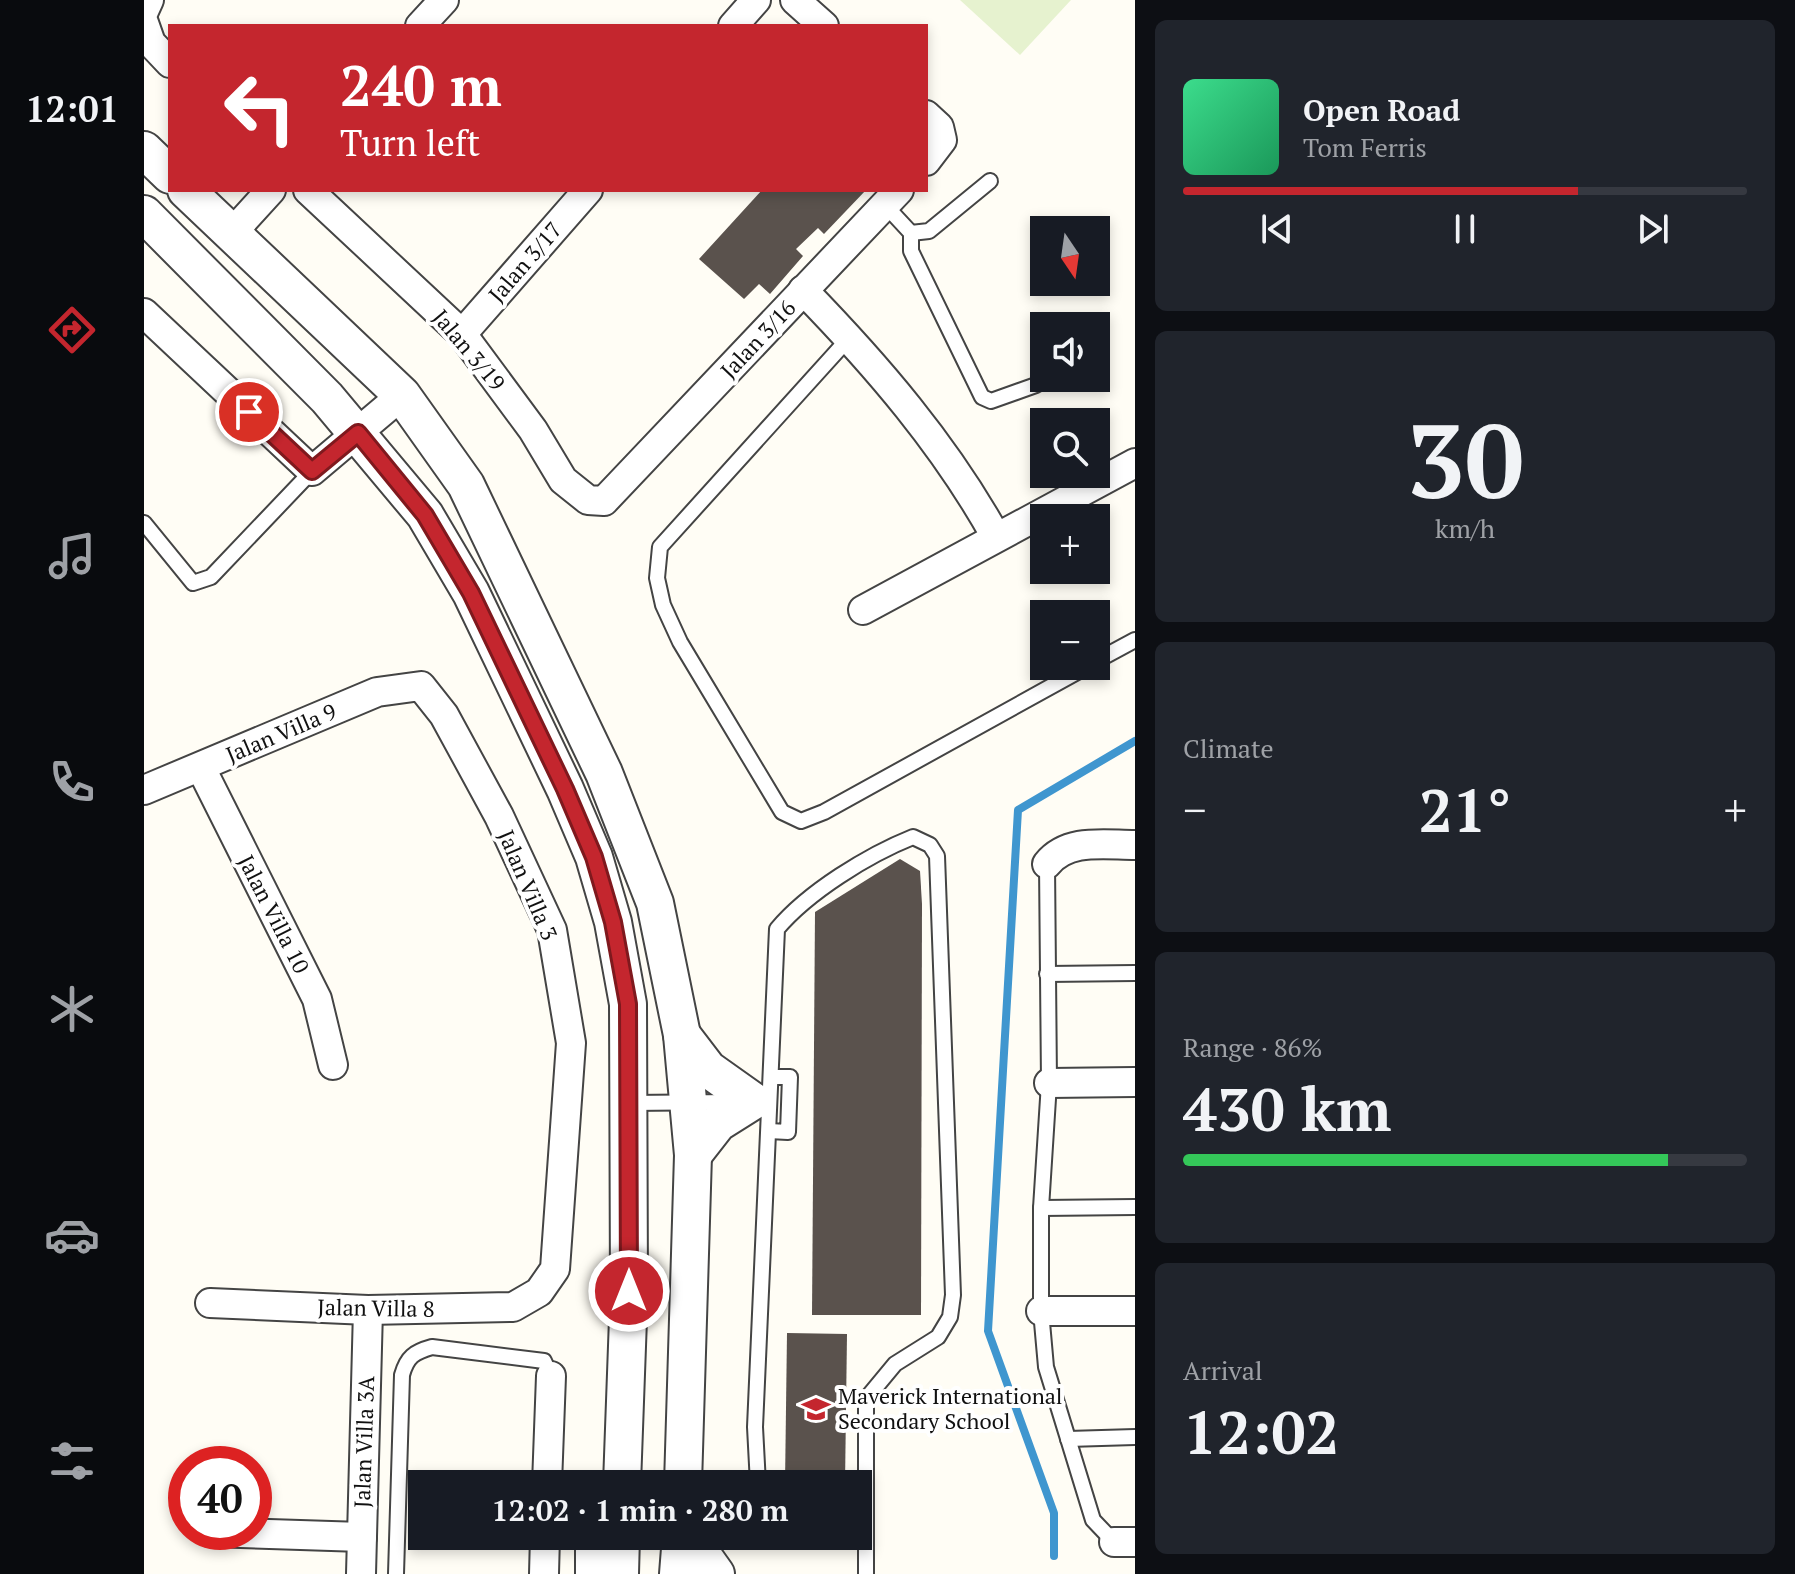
<!DOCTYPE html>
<html lang="en">
<head>
<meta charset="utf-8">
<style>
  :root { --surface:#171b24; --page:#20242c; --text:#f1f3f6; --muted:#9ea1a6; --line:#363941; --accent:#c4262e }
  body { margin:0; font-family:"PT Serif",serif; background:var(--page); color:var(--text); height:100vh; display:flex; flex-direction:column; font-size:30px; white-space:nowrap }
  * { box-sizing:border-box; margin:0 }
  p { font-size:26px; color:var(--muted) }
  .icon { flex:none; width:44px; height:44px; fill:none; stroke:currentColor; stroke-width:2; stroke-linecap:round; stroke-linejoin:round }
  .map { position:relative; flex:1; overflow:hidden }
  .drawer { display:flex; flex-direction:column; gap:20px; padding:20px; background:#0d0f14; width:660px }
  .drawer>* { flex:none }
  .banner { position:absolute; left:24px; top:24px; width:760px; height:168px; border-radius:0px; box-shadow:0 4px 12px #0003; background:#c4262e; color:#fff; overflow:hidden }
  .needle { width:52px; rotate:167deg }
  .controls { position:absolute; left:886px; top:216px; display:grid; gap:16px }
  .controls a { display:grid; place-items:center; width:80px; height:80px; border-radius:0px; background:var(--surface); box-shadow:0 4px 12px #0003; font-size:40px }
  .speed { position:absolute; left:24px; top:1446px; display:flex; gap:16px; font-size:40px; font-weight:700; text-align:center }
  .speed>* { display:grid; place-content:center; width:104px; height:104px; border-radius:50%; background:var(--surface); box-shadow:0 4px 12px #0003; line-height:1 }
  .speed .limit { border:12px solid #d22; background:#fff; color:#111 }
  .pin { position:absolute; display:grid; place-items:center; width:68px; height:68px; color:#fff; margin:-34px; border:4px solid #fff; border-radius:50%; box-shadow:0 2px 8px #0007 }
  .me { position:absolute; width:88px; margin:-44px; rotate:0deg; stroke-linejoin:round; filter:drop-shadow(0 0 6px #0008) }
  .turn { display:flex; align-items:center; gap:28px; height:168px; padding:0 40px; font-size:36px }
  .turn .icon { width:104px; height:104px; stroke-width:2.5 }
  .turn b { display:block; font-size:56px; line-height:68px }
  .big { font-size:60px; font-weight:700; line-height:1.1 }
  .drawer .tile { flex:1; display:flex; flex-direction:column; justify-content:center; gap:12px; min-width:0; padding:0 28px; border-radius:12px; background:var(--page) }
  .drawer .dial { align-items:center; gap:0 }
  .dial b { font-size:104px; line-height:1 }
  .song { display:flex; align-items:center; gap:24px }
  .cover { width:96px; height:96px; border-radius:12px; background:linear-gradient(135deg,hsl(150 70% 55%),hsl(150 70% 35%)) }
  .played { height:8px; border-radius:4px; background:linear-gradient(90deg,var(--accent) 70%,var(--line) 70%) }
  .keys { display:flex; justify-content:space-around; direction:ltr }
  .heat { display:flex; justify-content:space-between; align-items:center; font-size:44px; direction:ltr }
  .charge { height:12px; border-radius:6px; background:linear-gradient(90deg,#34c759 86%,var(--line) 0) }
  .trip { position:absolute; left:264px; top:1470px; width:464px; height:80px; border-radius:0px; background:var(--surface); box-shadow:0 4px 12px #0003; font-weight:700; line-height:80px; text-align:center }
  main { display:flex; flex:1; min-height:0 }
  .menu { display:flex; flex-direction:column; width:144px; justify-content:space-around; align-items:center; background:#090b0e; color:var(--muted) }
  .menu .icon { width:56px; height:56px }
  .menu .on { color:var(--accent) }
  .menu b { font-size:36px; color:var(--text) }
  .map>svg:first-child { display:block }
  .pitch { fill:#e6f2cf }
  .lines { fill:none; stroke-linecap:round; stroke-linejoin:round }
  .stream { stroke:#3f96cf; stroke-width:8 }
  .building { fill:#5a524d }
  .service-casing { stroke:#444; stroke-width:18 }
  .minor-casing { stroke:#444; stroke-width:32 }
  .tertiary-casing { stroke:#444; stroke-width:40 }
  .service { stroke:#fff; stroke-width:14 }
  .minor { stroke:#fff; stroke-width:28 }
  .tertiary { stroke:#fff; stroke-width:36 }
  .route-casing { stroke:#7f191e; stroke-width:20 }
  .route { stroke:#c4262e; stroke-width:14 }
  .labels { text-anchor:middle; stroke-width:8; stroke-linejoin:round; paint-order:stroke }
  .street-label { font-size:22px; fill:#111; stroke:#fff }
  .poi-label { font-size:22px; fill:#111; stroke:#fff; text-anchor:start }
</style>
</head>
<body>
<main>
<nav class="menu">
<b>12:01</b>
<svg class="icon on" aria-label="directions" viewBox="0 0 24 24"><path d="M12 3l9 9-9 9-9-9zM9 14v-3h6M13 9l2 2-2 2"/></svg>
<svg class="icon" aria-label="music" viewBox="0 0 24 24"><path d="M9 18V5l10-2v13"/><circle cx="6" cy="18" r="3"/><circle cx="16" cy="16" r="3"/></svg>
<svg class="icon" aria-label="phone" viewBox="0 0 24 24"><path d="M5 4h4l2 5-3 2q2 4 5 5l2-3 5 2v4C11 20 4 13 5 4z"/></svg>
<svg class="icon" aria-label="climate" viewBox="0 0 24 24"><path d="M12 3v18M4 7l16 10M4 17L20 7"/></svg>
<svg class="icon" aria-label="car" viewBox="0 0 24 24"><path d="M5 17H2v-5l4-1 3-4h7l3 4 3 1v5h-3M9 17h6M6 11h13"/><circle cx="7" cy="17" r="2"/><circle cx="17" cy="17" r="2"/></svg>
<svg class="icon" aria-label="filters" viewBox="0 0 24 24"><path d="M4 7h16M4 17h16"/><circle cx="9" cy="7" r="2"/><circle cx="15" cy="17" r="2"/></svg>
</nav>
<div class="map">
<svg width="991" height="1574" viewBox="0 0 991 1574">
  <rect width="100%" height="100%" fill="#fffdf5"/>
  <path class="pitch" d="M816 0H927L876 55Z"/>
  <g class="lines">
    <path class="stream" d="M910 1556V1513L844 1331 874 810 991 741"/>
  </g>
  <g class="building">
    <path d="M618 190H722L680 234 674 228 652 249 659 256 626 294 615 284 600 299 555 259Z"/>
    <path d="M756 859 776 871 778 904 777 1315H668L671 912Z"/>
    <path d="M643 1333 703 1334 701 1484H641Z"/>
  </g>
  <g class="lines">
    <defs>
      <g id="service">
        <path d="M741 205 767 233 785 231 846 181"/>
        <path d="M767 233V251L838 397 847 401 892 385"/>
        <path d="M705 338 516 547 513 578 519 605 536 642 638 812 657 821 680 812 944 666"/>
        <path d="M0 523 49 583 67 577 168 471"/>
        <path d="M952 661 991 640"/>
        <path d="M903 864 905 1083 897 1208V1311L902 1367 949 1520 970 1542"/>
        <path d="M903 974 991 973"/>
        <path d="M486 1103 589 1102"/>
        <path d="M625 1131 644 1132 646 1077H627"/>
        <path d="M897 1208 991 1207"/>
        <path d="M924 1439 991 1437"/>
        <path d="M614 1484 611 1427 633 929C664 892 724 855 769 837L786 845 793 856 809 1295 806 1317 794 1337 751 1364 722 1399V1574"/>
        <path d="M252 1574 258 1375C263 1357 270 1352 288 1347L400 1361 407 1376"/>
      </g>
      <g id="minor">
        <path d="M651 0 680 26"/>
        <path d="M0 11 5 0"/>
        <path d="M0 23 7 43 26 63"/>
        <path d="M276 26 300 0"/>
        <path d="M589 26 612 0"/>
        <path d="M782 115 795 127 798 140 782 161"/>
        <path d="M164 190 318 334 389 430 419 480 444 500 460 501 755 190"/>
        <path d="M88 233 127 190"/>
        <path d="M659 290C733 366 801 445 852 537"/>
        <path d="M0 313 168 471 258 395"/>
        <path d="M318 334 444 190"/>
        <path d="M719 610 991 463"/>
        <path d="M57 768 173 999 189 1065"/>
        <path d="M0 790 233 692 277 686 300 715 355 816 408 930 427 1043 411 1269 395 1292 369 1307 224 1310 66 1303"/>
        <path d="M903 864C924 838 960 845 991 845"/>
        <path d="M905 1083 991 1082"/>
        <path d="M897 1311H991"/>
        <path d="M403 1484 407 1376"/>
        <path d="M66 1532 218 1537"/>
        <path d="M970 1542H991"/>
        <path d="M217 1574 224 1310"/>
        <path d="M400 1574 401 1536"/>
      </g>
      <g id="tertiary">
        <path d="M0 150 26 175"/>
        <path d="M42 190 258 395 322 485 460 773 511 903 538 1035 549 1155 539 1484"/>
        <path d="M0 214 183 398 281 515 327 593 421 789 450 857 469 922 484 1004 485 1291 478 1484"/>
        <path d="M538 1035 564 1069 609 1101 574 1123 549 1155"/>
        <path d="M450 1536V1574"/>
        <path d="M545 1536 572 1574"/>
        <path d="M476 1574 477 1536"/>
        <path d="M534 1574 537 1536"/>
      </g>
    </defs>
    <use href="#service" class="service-casing"/>
    <use href="#minor" class="minor-casing"/>
    <use href="#tertiary" class="tertiary-casing"/>
    <use href="#service" class="service"/>
    <use href="#minor" class="minor"/>
    <use href="#tertiary" class="tertiary"/>
  </g>
  <g class="lines">
    <defs>
      <path id="route" d="M105 412 168 471 214 433 281 515 327 593 421 789 450 857 469 922 484 1004 485 1291"/>
    </defs>
    <use href="#route" class="route-casing"/>
    <use href="#route" class="route"/>
  </g>
  <defs>
    <symbol id="school-bare" viewBox="-9 -9 18 18"><path d="M0-5L7-2L0 1L-7-2ZM-4 1L0 2.5L4 1V4Q0 6-4 4Z" fill="#c4262e" stroke="#fff" stroke-width="2.5" paint-order="stroke"/></symbol>
  </defs>
  <g fill-rule="evenodd">
    <use href="#school-bare" x="652" y="1389" width="40" height="40"/>
  </g>
  <g class="labels">
    <g class="street-label">
      <text transform="translate(381 262) rotate(-49)" y="8">Jalan 3/17</text>
      <text transform="translate(614 339) rotate(-47)" y="8">Jalan 3/16</text>
      <text transform="translate(325 350) rotate(50)" y="8">Jalan 3/19</text>
      <text transform="translate(137 733) rotate(-23)" y="8">Jalan Villa 9</text>
      <text transform="translate(384 885) rotate(67)" y="8">Jalan Villa 3</text>
      <text transform="translate(130 914) rotate(63)" y="8">Jalan Villa 10</text>
      <text transform="translate(232 1308) rotate(1)" y="8">Jalan Villa 8</text>
      <text transform="translate(220 1442) rotate(-88)" y="8">Jalan Villa 3A</text>
    </g>
    <g class="poi-label">
      <text x="694" y="1404">Maverick International<tspan x="694" dy="25">Secondary School</tspan></text>
    </g>
  </g>
</svg>
<div class="controls">
<a><svg class="needle" viewBox="-14 -14 28 28"><path d="M0-13l5 13h-10z" fill="#e53935"/><path d="M0 13l5-13h-10z" fill="#9ea1a6"/></svg></a>
<a><svg class="icon" aria-label="sound" viewBox="0 0 24 24"><path d="M4 9h4l5-4v14l-5-4H4zM17 9q2 3 0 6"/></svg></a>
<a><svg class="icon" aria-label="search" viewBox="0 0 24 24"><circle cx="10" cy="10" r="6"/><path d="M15 15l6 6"/></svg></a>
<a>+</a>
<a>−</a>
</div>
<div class="speed"><div class="limit">40</div></div>
<div class="pin" style="left:105px;top:412px;background:#d93025"><svg class="icon" aria-label="arrive" viewBox="0 0 24 24"><path d="M6 21V4h12l-3 4 3 4H6"/></svg></div>
<svg class="me" style="left:485px;top:1291px" viewBox="-20 -20 40 40"><circle r="17" fill="#c4262e" stroke="#fff" stroke-width="3"/><path d="M0-11L8 9 0 5-8 9z" fill="#fff"/></svg>
<div class="trip">12:02 · 1 min · 280 m</div>
<div class="banner">
<div class="turn"><svg class="icon" aria-label="left" viewBox="0 0 24 24"><path d="M17 20v-9H6M10 6l-5 5 5 5"/></svg><div><b>240 m</b>Turn left</div></div>
</div>
</div>
<section class="drawer">
<div class="tile">
<div class="song"><i class="cover"></i><div><b>Open Road</b><p>Tom Ferris</p></div></div>
<div class="played"></div>
<div class="keys"><svg class="icon" aria-label="previous" viewBox="0 0 24 24"><path d="M18 5L8 12l10 7zM5 5v14"/></svg><svg class="icon" aria-label="pause" viewBox="0 0 24 24"><path d="M8 5v14M16 5v14"/></svg><svg class="icon" aria-label="next" viewBox="0 0 24 24"><path d="M6 5l10 7-10 7zM19 5v14"/></svg></div>
</div>
<div class="tile dial"><b>30</b><p>km/h</p></div>
<div class="tile"><p>Climate</p>
<div class="heat"><a>−</a><b class="big">21°</b><a>+</a></div>
</div>
<div class="tile"><p>Range · 86%</p><b class="big">430 km</b><div class="charge"></div></div>
<div class="tile"><p>Arrival</p><b class="big">12:02</b></div>
</section>
</main>
</body>
</html>
